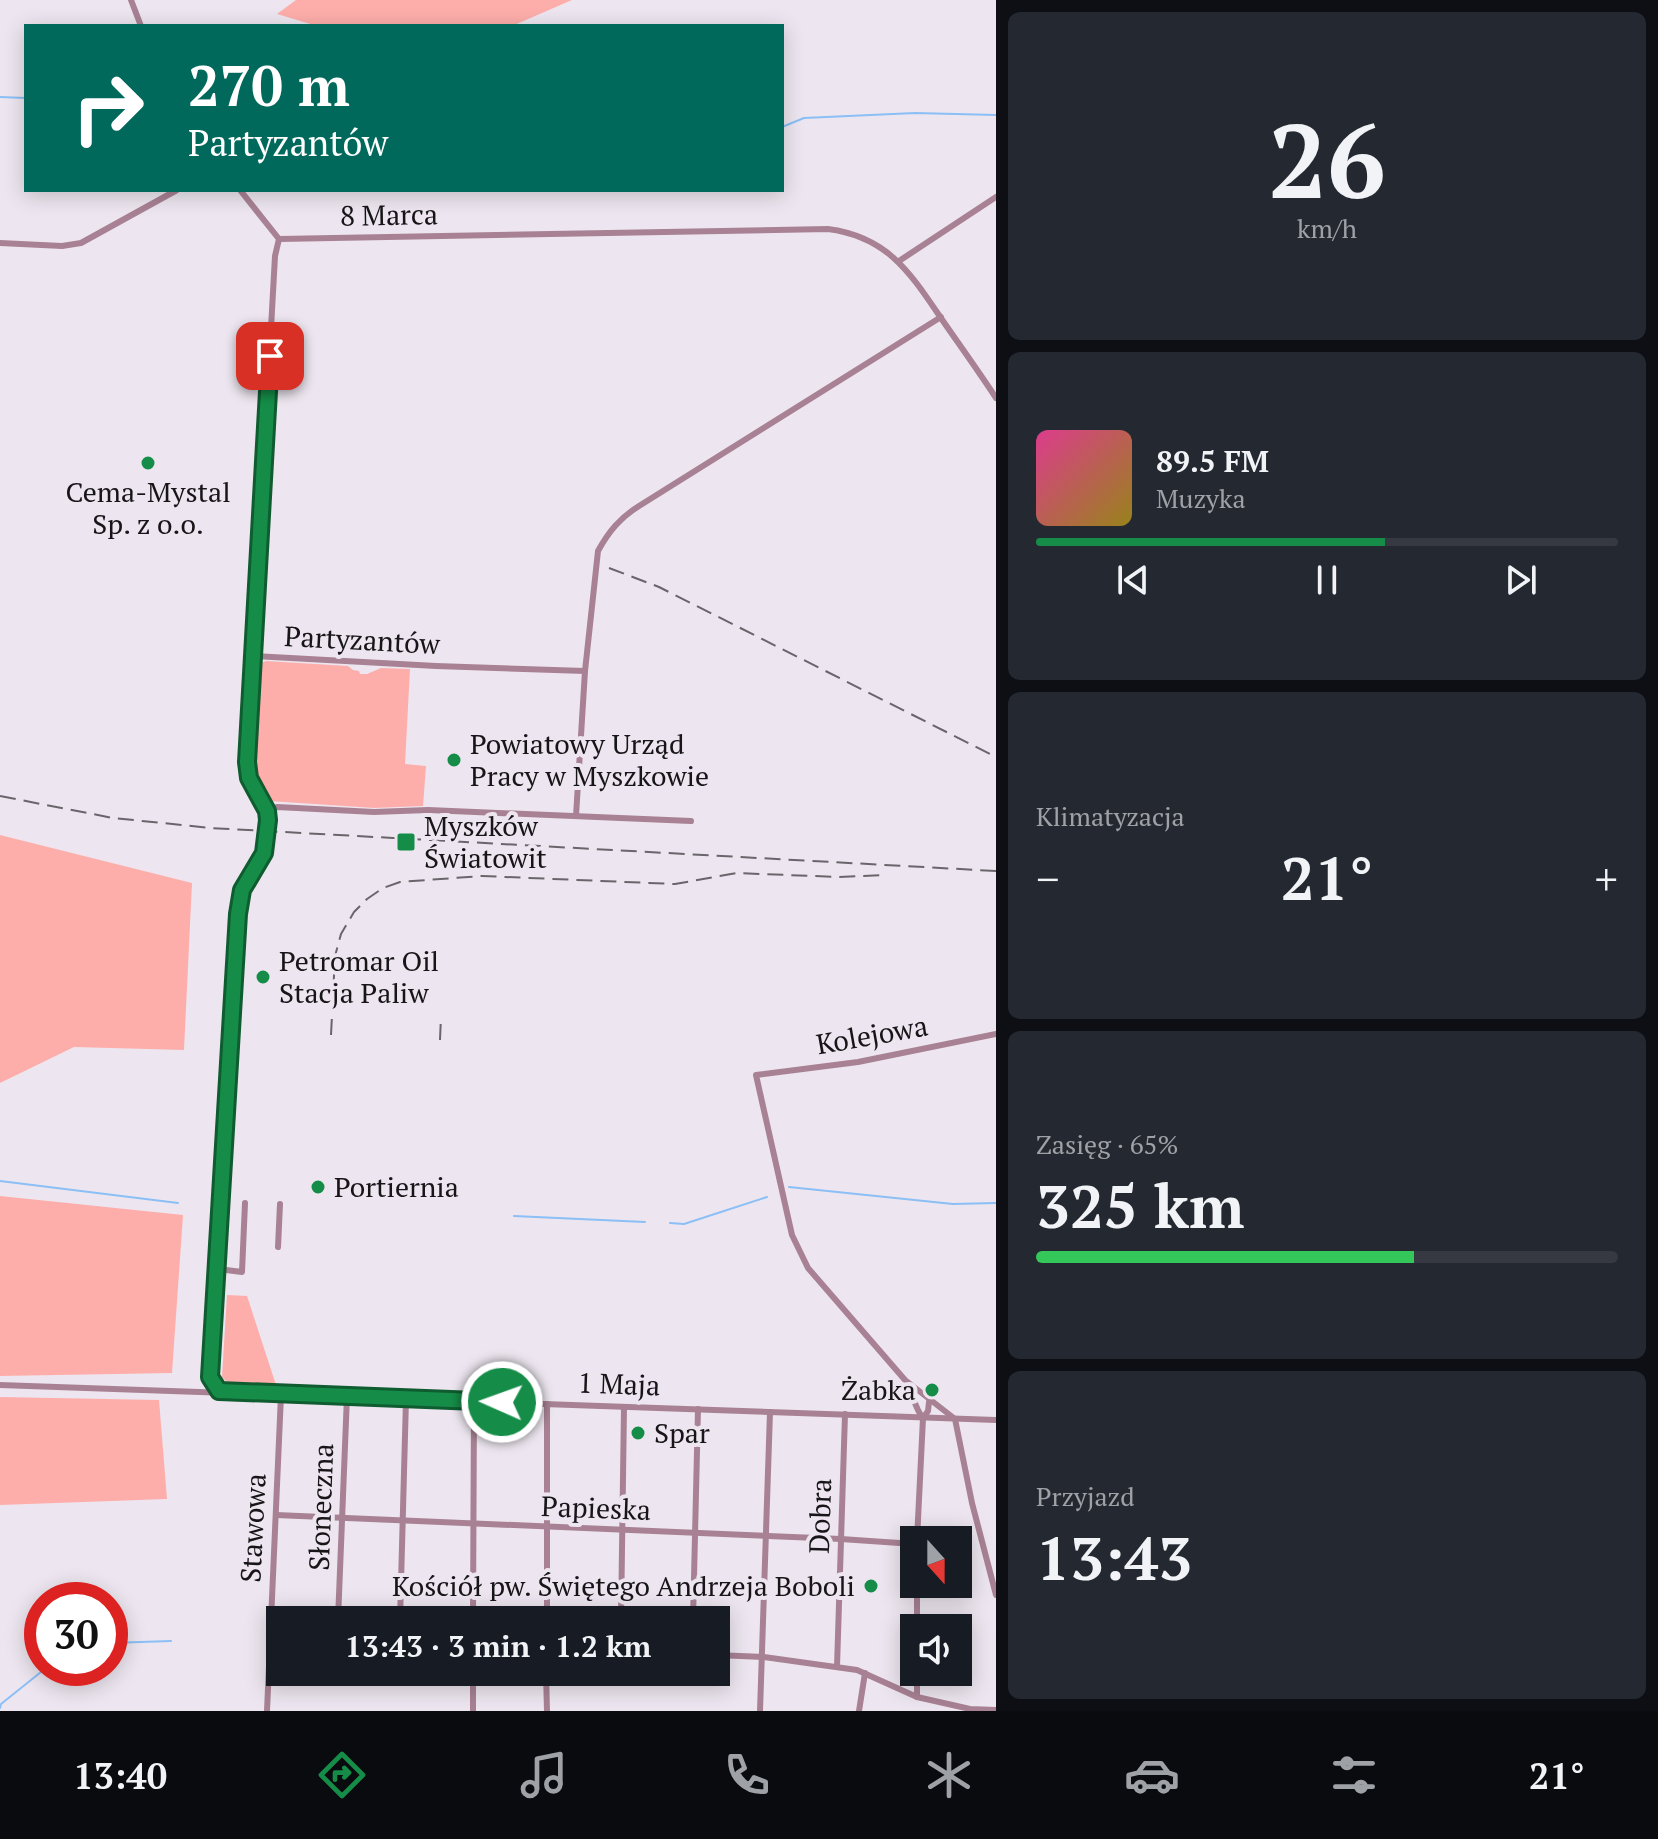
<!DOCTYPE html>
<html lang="pl">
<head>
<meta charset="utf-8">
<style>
  :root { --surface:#171b24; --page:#242831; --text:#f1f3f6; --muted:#9ea1a6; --line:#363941; --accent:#158d48 }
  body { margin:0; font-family:"PT Serif",serif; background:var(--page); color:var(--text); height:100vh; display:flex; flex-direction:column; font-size:30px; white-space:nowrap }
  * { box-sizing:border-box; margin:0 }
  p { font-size:26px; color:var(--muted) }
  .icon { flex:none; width:44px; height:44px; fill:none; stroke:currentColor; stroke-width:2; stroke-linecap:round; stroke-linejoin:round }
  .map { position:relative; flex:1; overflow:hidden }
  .details { display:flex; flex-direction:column; gap:12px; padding:12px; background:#0d0f14; width:662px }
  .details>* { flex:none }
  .banner { position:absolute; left:24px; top:24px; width:760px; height:168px; border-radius:0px; box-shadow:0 4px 20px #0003; background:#00695c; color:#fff; overflow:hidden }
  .needle { width:52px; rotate:159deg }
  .fabs { position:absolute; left:900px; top:1526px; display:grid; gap:16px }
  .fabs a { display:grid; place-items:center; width:72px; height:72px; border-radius:0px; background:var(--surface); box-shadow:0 4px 20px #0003; font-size:40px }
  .speed { position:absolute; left:24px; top:1582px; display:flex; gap:16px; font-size:40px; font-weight:700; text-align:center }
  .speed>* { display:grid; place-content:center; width:104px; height:104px; border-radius:50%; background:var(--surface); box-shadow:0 4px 20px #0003; line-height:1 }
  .speed .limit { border:12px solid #d22; background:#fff; color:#111 }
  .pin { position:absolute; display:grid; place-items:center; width:68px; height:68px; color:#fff; margin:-34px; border-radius:16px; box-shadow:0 4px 12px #0006 }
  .me { position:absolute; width:88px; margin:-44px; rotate:272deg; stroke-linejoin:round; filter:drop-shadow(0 0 6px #0008) }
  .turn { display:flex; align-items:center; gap:28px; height:168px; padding:0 32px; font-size:36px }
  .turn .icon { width:104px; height:104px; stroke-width:2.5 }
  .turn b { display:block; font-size:56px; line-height:68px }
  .big { font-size:60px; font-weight:700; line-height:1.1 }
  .details .widget { flex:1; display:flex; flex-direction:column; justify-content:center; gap:12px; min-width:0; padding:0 28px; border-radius:12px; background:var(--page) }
  .details .dial { align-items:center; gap:0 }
  .dial b { font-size:104px; line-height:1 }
  .song { display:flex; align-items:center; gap:24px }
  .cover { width:96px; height:96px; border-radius:12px; background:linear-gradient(135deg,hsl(330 70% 55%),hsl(50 70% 35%)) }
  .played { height:8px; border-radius:4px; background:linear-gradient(90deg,var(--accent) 60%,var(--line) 60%) }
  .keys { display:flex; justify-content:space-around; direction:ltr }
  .heat { display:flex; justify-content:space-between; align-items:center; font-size:44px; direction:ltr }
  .charge { height:12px; border-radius:6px; background:linear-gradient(90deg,#34c759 65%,var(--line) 0) }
  .trip { position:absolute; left:266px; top:1606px; width:464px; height:80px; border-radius:0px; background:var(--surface); box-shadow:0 4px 20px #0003; font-weight:700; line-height:80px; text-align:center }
  .menu { display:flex; height:128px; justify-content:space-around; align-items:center; background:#090b0e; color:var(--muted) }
  .menu .icon { width:56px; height:56px }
  .menu .active { color:var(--accent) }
  .menu b { font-size:36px; color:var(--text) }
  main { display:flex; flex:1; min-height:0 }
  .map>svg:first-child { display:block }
  .green { fill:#fdaeaa }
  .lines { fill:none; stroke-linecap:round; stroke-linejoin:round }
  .stream { stroke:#8bbff5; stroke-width:2 }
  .minor { stroke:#a88294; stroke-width:6 }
  .rail { stroke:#69656b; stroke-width:2; stroke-dasharray:16 8; stroke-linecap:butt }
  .route-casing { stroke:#0e5c2f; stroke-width:20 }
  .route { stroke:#158d48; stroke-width:14 }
  .poi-dot { fill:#158d48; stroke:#ede6f0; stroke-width:3 }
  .labels { text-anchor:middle; stroke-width:8; stroke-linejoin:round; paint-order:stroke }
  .street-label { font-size:28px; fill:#171518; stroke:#ede6f0 }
  .poi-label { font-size:28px; fill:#171518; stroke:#ede6f0; text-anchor:start }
</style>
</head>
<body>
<main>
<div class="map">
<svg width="996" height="1711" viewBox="0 0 996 1711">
  <rect width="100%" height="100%" fill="#ede6f0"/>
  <g class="green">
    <path d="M296 0H572L512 26H317L277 14Z"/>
    <path d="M266 661 348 666 353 670 359 671 360 674H367L381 668 410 669 405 764 426 766 423 806 374 808 269 801 257 781 253 764 257 669 259 664Z"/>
    <path d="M0 835 192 883 184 1050 74 1047 0 1083Z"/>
    <path d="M0 1196 183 1215 172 1373 0 1376Z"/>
    <path d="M227 1295 247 1296 276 1385 272 1389 233 1388 222 1377Z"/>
    <path d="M0 1397 159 1400 167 1499 0 1505Z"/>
  </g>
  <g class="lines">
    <g class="stream">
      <path d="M0 97 26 98"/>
      <path d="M782 127 804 118 915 113 996 115"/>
      <path d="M0 1181 178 1203"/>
      <path d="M789 1187 953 1204 996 1203"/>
      <path d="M514 1216 645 1222"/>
      <path d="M670 1223 684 1224 767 1197"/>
      <path d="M110 1643 171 1641"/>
      <path d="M0 1708 1 1704 46 1668"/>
    </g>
    <g class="minor">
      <path d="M131 0 141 26"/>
      <path d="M240 190 279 239"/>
      <path d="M279 239 828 229C889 237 911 274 943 321 961 347 979 372 996 398"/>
      <path d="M0 243 62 246 81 243 177 190"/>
      <path d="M899 261 996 197"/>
      <path d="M254 656 436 666 585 671"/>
      <path d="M267 811 277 807 374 812 428 810 691 821"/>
      <path d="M576 816 585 671 598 551C609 531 620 518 639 506L941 317"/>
      <path d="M996 1034 858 1062 756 1075 792 1235 808 1268 905 1380 955 1419 972 1503 996 1595"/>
      <path d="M278 1247 280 1204"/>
      <path d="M218 1269 242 1272 245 1203"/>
      <path d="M907 1383C913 1394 915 1409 923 1418"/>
      <path d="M0 1385 996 1420"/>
      <path d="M219 1391 210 1377 238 914 242 890 265 848 268 820 267 811 249 778 247 762 275 256 279 239"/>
      <path d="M276 1515 841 1539 914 1544"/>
      <path d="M917 1540 923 1418 928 1411 929 1402"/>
      <path d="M917 1584V1628"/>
      <path d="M338 1620 347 1396"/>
      <path d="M400 1620 406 1399"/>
      <path d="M473 1620 474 1401"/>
      <path d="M547 1620V1404"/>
      <path d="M621 1620 624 1407"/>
      <path d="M693 1620 698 1409"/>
      <path d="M716 1655 764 1657 857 1670 917 1697 970 1709 996 1710"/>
      <path d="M837 1667 845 1414"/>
      <path d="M546 1672 547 1711"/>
      <path d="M917 1672V1697"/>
      <path d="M267 1711 281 1395"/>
      <path d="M473 1711V1672"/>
      <path d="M760 1711 770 1412"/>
      <path d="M859 1711 865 1673"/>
    </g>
    <g class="rail">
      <path d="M609 568 659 587 996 757"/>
      <path d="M0 796 113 818 211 828 996 871"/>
      <path d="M331 1035 335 956 341 934 354 912 367 899 383 888 400 882 482 876 675 884 737 873 839 877 887 875"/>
      <path d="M440 1040 441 1016"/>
    </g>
  </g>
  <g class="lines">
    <defs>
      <path id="route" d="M270 356 247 762 249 778 267 811 268 820 264 853 242 890 238 914 210 1377 219 1391 502 1402"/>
    </defs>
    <use href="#route" class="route-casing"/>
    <use href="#route" class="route"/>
  </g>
  <g class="poi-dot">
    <circle cx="148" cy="463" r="8"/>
    <circle cx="454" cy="760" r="8"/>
    <rect x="396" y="832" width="20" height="20" rx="4"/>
    <circle cx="263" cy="977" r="8"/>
    <circle cx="318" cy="1187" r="8"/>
    <circle cx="932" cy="1390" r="8"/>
    <circle cx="638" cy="1433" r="8"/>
    <circle cx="871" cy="1586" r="8"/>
  </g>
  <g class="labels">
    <g class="street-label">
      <text transform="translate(389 215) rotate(-1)" y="10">8 Marca</text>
      <text transform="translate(362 640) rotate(3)" y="10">Partyzantów</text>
      <text transform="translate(872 1035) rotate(-10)" y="10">Kolejowa</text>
      <text transform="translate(619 1384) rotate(2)" y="10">1 Maja</text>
      <text transform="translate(321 1507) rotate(-88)" y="10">Słoneczna</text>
      <text transform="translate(596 1508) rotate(2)" y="10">Papieska</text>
      <text transform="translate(820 1516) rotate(-88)" y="10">Dobra</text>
      <text transform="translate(253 1528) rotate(-87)" y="10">Stawowa</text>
    </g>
    <g class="poi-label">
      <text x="148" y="502" text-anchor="middle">Cema-Mystal<tspan x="148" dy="32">Sp. z o.o.</tspan></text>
      <text x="470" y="754">Powiatowy Urząd<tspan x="470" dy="32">Pracy w Myszkowie</tspan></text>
      <text x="424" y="836">Myszków<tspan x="424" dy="32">Światowit</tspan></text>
      <text x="279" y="971">Petromar Oil<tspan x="279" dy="32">Stacja Paliw</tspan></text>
      <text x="334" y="1197">Portiernia</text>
      <text x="916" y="1400" text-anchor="end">Żabka</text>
      <text x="654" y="1443">Spar</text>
      <text x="855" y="1596" text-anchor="end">Kościół pw. Świętego Andrzeja Boboli</text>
    </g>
  </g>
</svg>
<div class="fabs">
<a><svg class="needle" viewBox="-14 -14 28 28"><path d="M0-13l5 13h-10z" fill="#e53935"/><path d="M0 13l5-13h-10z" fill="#9ea1a6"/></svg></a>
<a><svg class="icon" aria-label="sound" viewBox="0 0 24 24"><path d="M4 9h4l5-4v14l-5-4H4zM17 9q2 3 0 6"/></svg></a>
</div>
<div class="speed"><div class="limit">30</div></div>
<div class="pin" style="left:270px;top:356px;background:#d93025"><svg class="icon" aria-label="arrive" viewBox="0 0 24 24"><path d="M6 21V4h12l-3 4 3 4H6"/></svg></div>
<svg class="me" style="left:502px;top:1402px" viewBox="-20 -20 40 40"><circle r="17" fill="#158d48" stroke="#fff" stroke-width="3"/><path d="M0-11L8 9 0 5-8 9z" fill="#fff"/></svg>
<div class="trip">13:43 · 3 min · 1.2 km</div>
<div class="banner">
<div class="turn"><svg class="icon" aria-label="right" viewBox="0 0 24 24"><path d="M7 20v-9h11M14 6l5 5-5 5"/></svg><div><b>270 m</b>Partyzantów</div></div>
</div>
</div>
<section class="details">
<div class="widget dial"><b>26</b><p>km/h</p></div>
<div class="widget">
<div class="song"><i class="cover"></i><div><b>89.5 FM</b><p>Muzyka</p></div></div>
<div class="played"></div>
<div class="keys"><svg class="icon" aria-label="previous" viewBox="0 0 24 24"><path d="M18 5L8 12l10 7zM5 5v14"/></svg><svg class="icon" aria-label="pause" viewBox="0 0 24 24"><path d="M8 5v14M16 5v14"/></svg><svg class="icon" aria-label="next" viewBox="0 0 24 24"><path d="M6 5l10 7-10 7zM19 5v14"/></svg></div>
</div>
<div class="widget"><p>Klimatyzacja</p>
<div class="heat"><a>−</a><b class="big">21°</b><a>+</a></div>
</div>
<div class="widget"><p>Zasięg · 65%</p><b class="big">325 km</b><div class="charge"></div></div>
<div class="widget"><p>Przyjazd</p><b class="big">13:43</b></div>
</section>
</main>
<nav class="menu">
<b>13:40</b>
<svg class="icon active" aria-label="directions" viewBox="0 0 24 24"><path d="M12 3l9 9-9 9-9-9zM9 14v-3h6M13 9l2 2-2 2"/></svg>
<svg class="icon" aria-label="music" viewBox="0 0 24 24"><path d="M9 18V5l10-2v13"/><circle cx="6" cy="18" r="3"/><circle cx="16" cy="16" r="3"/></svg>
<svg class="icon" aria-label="phone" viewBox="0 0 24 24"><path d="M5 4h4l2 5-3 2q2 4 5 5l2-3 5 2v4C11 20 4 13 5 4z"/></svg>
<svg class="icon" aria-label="climate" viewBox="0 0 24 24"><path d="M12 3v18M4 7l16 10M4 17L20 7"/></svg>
<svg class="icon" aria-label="car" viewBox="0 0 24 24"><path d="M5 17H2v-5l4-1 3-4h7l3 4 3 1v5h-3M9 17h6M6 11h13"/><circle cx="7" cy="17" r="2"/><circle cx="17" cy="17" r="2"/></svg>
<svg class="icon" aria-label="filters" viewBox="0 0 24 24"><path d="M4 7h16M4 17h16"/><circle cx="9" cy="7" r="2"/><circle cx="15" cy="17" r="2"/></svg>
<b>21°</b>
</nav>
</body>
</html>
